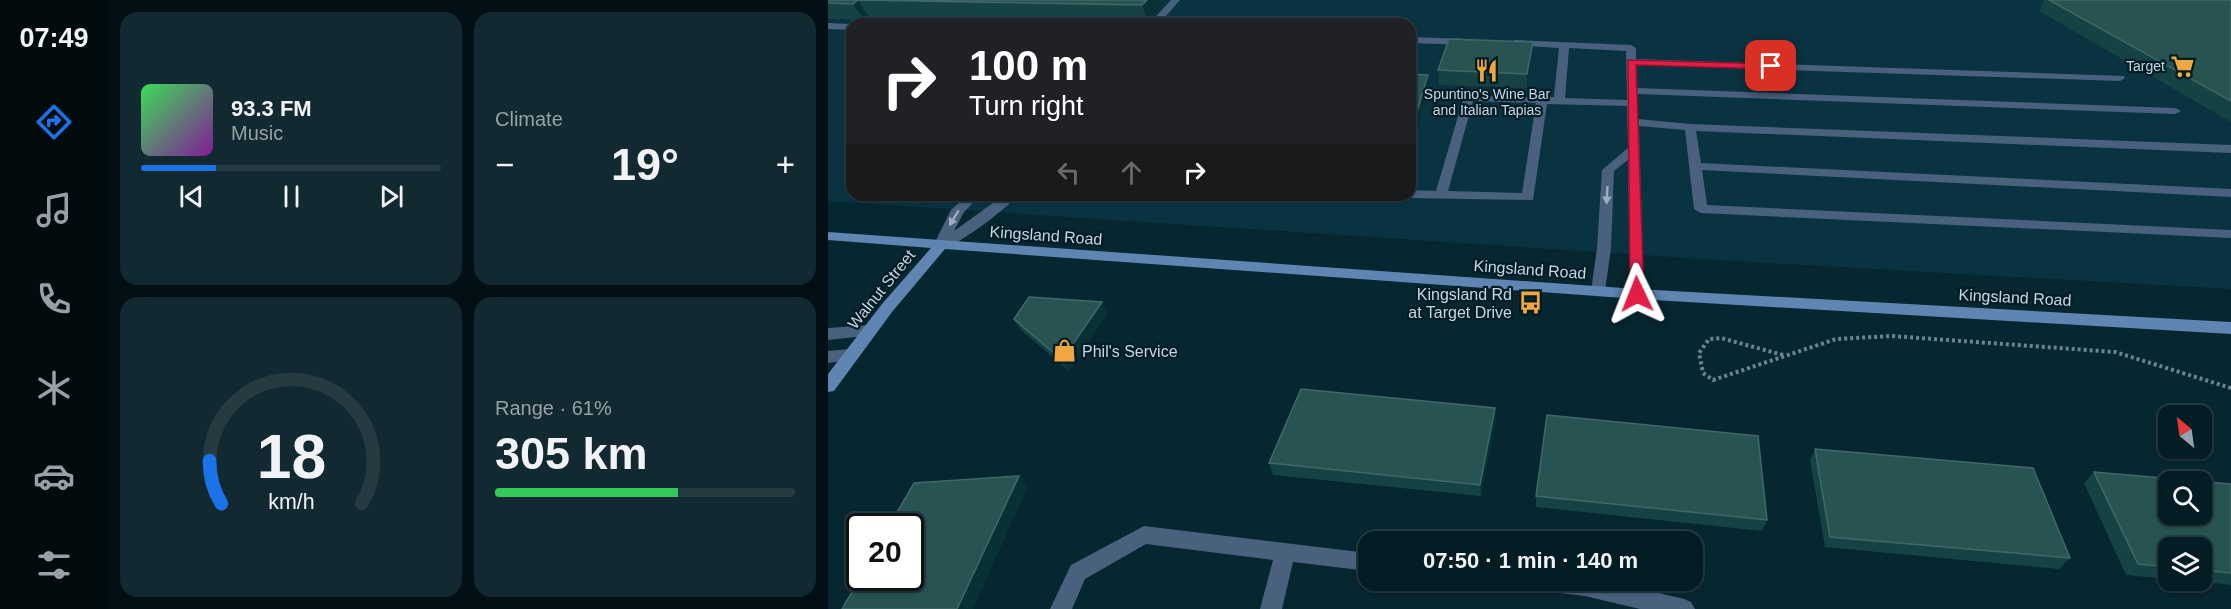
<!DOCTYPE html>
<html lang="en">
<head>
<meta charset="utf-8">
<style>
  :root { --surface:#041c24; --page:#122931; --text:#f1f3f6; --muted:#97a1a6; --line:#253a41; --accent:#1a73e8 }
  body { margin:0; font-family:Helvetica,sans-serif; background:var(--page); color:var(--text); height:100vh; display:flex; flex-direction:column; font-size:22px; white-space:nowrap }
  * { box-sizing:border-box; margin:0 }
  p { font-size:20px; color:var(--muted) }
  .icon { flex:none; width:33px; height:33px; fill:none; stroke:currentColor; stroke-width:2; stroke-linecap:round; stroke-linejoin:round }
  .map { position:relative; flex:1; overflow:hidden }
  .sheet { display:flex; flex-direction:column; gap:12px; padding:12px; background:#020f14; width:720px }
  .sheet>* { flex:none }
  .banner { position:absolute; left:18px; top:18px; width:570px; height:183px; border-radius:18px; box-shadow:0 2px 4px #0004,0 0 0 2px var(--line); background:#202124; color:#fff; overflow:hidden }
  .needle { width:39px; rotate:331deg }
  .buttons { position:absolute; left:1330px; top:405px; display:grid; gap:12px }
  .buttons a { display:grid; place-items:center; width:54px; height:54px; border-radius:12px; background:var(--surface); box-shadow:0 2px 4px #0004,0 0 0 2px var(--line); font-size:30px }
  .speed { position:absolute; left:18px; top:513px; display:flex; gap:12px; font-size:30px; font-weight:700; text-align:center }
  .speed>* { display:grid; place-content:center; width:78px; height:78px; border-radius:50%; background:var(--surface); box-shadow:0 2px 4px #0004,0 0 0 2px var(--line); line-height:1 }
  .speed .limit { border:3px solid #111; border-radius:9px; background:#fff; color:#111 }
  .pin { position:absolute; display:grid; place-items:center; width:51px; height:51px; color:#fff; margin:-26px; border-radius:12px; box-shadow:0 3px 9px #0006 }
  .me { position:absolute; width:66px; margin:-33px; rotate:358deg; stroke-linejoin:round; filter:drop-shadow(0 0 4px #0008) }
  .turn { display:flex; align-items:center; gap:21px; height:126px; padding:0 24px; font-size:27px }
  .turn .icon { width:78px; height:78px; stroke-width:2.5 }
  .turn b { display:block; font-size:42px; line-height:51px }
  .lanes { display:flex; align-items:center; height:57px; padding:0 24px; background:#0003; justify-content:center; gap:30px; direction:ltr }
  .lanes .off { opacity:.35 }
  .big { font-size:45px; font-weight:600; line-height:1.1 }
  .sheet .widget { flex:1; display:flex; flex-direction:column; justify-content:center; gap:9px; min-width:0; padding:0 21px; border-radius:18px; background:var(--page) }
  .sheet .dial { align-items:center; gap:0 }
  .dial svg { height:156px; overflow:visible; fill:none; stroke:var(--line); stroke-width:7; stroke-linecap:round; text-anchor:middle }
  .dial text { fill:var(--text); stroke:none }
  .song { display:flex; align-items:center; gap:18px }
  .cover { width:72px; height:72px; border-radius:9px; background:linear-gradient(135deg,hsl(130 70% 55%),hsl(290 70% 35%)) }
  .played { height:6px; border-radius:3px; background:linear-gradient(90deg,var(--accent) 25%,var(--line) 25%) }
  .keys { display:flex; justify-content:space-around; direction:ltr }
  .heat { display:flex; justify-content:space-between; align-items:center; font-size:33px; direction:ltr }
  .charge { height:9px; border-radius:4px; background:linear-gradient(90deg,#34c759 61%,var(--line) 0) }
  .sheet .tiles { flex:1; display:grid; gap:12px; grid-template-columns:repeat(2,1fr) }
  .trip { position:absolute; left:530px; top:531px; width:345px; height:60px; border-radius:18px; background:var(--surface); box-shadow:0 2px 4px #0004,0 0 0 2px var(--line); font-weight:600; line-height:60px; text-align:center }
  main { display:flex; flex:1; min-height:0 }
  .menu { display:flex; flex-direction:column; width:108px; justify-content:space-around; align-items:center; background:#020b0e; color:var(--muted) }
  .menu .icon { width:42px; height:42px }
  .menu .current { color:var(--accent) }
  .menu b { font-size:27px; color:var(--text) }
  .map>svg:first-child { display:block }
  .built { fill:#093340; fill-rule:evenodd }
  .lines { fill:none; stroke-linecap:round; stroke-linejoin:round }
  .path { stroke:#6c848d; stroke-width:4; stroke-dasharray:3 3; stroke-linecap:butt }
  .lane { fill:#4a617e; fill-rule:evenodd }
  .street { fill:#4a617e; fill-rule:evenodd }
  .secondary { fill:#5f85b3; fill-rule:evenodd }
  .wall { fill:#154343 }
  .shaded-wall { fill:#073134 }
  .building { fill:#285353; stroke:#416869; stroke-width:1.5; fill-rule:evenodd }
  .oneway { fill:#9baebc }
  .route { fill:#e11d48; stroke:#92132f; stroke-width:1.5 }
  .labels { text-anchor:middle; stroke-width:4.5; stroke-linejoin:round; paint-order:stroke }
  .far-poi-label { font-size:14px; fill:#c6d7de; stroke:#001c26; text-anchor:end }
  .street-label { font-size:16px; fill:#c6d7de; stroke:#001c26 }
  .poi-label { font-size:16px; fill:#c6d7de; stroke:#001c26; text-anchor:end }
</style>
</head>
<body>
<main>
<nav class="menu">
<b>07:49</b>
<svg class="icon current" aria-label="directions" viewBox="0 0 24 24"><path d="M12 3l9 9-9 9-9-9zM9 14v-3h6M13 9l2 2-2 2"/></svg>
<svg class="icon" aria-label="music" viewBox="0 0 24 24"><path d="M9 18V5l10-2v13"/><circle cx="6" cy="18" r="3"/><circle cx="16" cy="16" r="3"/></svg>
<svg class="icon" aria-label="phone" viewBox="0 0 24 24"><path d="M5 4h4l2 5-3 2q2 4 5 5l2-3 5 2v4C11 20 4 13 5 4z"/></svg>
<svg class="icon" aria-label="climate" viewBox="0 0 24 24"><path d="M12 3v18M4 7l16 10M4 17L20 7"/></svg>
<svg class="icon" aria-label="car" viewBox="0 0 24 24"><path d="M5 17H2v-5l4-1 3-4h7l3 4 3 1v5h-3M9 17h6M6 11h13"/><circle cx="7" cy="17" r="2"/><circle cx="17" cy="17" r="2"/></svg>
<svg class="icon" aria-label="filters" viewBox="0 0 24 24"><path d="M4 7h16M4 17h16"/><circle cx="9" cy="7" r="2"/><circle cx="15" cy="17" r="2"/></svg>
</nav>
<section class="sheet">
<div class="tiles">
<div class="widget">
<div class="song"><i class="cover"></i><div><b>93.3 FM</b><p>Music</p></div></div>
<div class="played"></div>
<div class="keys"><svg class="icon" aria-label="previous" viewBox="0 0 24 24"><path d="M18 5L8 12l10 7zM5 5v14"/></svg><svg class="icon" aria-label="pause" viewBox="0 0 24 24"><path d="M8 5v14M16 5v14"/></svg><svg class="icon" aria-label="next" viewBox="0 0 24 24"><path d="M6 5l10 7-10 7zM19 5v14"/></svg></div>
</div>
<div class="widget"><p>Climate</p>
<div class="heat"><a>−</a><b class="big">19°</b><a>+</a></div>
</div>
<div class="widget dial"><svg viewBox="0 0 100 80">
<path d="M14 69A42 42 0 1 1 86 69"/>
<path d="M14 69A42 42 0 0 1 8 47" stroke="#1a73e8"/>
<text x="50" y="56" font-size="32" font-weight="700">18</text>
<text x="50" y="72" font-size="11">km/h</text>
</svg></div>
<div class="widget"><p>Range · 61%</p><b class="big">305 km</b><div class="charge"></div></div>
</div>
</section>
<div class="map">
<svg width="1403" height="609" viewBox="0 0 1403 609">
  <rect width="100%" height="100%" fill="#062630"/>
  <path class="built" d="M0 0H1403V289L905 261 0 201ZM24 24H582V195H24Z"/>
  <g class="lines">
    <path class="path" d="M955 355 893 338 881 339 871 353 875 373 885 380 1008 339 1064 336 1287 352 1403 388"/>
    <g class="lane">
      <path d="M343 0H352L331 24H321Z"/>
      <path d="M0 23 24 24V30L0 29Z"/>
      <path d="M582 37 639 39 644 42 639 45 582 43Z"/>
      <path d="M687 40 803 45 808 48V59L1296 76 1297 78 1292 81 809 65V88L1347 108 1353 111 1347 114 810 94V119L862 124 1403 145V153L868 131 873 163 1403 189V197L874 170 879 205 1403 230V238L873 213 866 209 857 130 811 126 816 294 809 299 802 294 800 160 786 171 783 248 777 291 770 296 763 291 769 248 774 170 800 148 799 106 719 104 705 200 582 198 576 195H582V190L608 191 636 96 726 97 731 48 684 45 682 43ZM741 48 798 51 799 100 737 98ZM645 101 708 103 694 193 620 191Z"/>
      <path d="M139 195H153L136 212 126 231 176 195H190C179 208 123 253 107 249L105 246 123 210Z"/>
      <path d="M41 325 46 327 49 331 46 335 0 340V328Z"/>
      <path d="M22 349 28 351 30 355 28 359 0 363V351Z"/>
    </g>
    <g class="street">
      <path d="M316 526 540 553V571L465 562 454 609H432L445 560 318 544 257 579 244 609H222L243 565Z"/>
      <path d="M697 580H776L856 599 863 602 867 609H812L757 596 707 590 700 587Z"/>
    </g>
    <path class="secondary" d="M0 232 809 289 1403 322V334L809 299 117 249 64 312 6 391 0 392V374L54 304 103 248 0 240Z"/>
  </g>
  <g class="wall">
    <path d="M0 0H338L320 21 40 16 35 19H0Z"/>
    <path d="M1216 0H1403V122L1211 11Z"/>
    <path d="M705 56 699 88 611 85 610 70Z"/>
    <path d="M582 74 600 75 601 89 587 140H582Z"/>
    <path d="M280 313 241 371 193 330 186 319Z"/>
    <path d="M667 408 668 419 653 496 445 475 441 463Z"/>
    <path d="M987 449 1242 558 1231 569 997 547 982 460Z"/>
    <path d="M1266 472 1403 484V585L1359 580H1374V548H1341V579L1298 575 1256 483Z"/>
    <path d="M708 496 939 520 934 531 708 507Z"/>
  </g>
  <g class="shaded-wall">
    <path d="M30 0 40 16 35 19 25 4Z"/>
    <path d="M319 0H338L320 21 314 5Z"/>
    <path d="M705 42V56L699 88V74Z"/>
    <path d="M600 75 601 89 587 140 585 125Z"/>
    <path d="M274 302 280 313 241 371 234 360Z"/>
    <path d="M667 408 668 419 653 496 652 485Z"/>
    <path d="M191 476 200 487 145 609H129Z"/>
  </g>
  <g class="building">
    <path d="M0 0H319L314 5 30 0 25 4 0 3Z"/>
    <path d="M1221 0H1403V101Z"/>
    <path d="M621 39 705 42 699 74 610 70Z"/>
    <path d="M582 74 600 75 585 125H582Z"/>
    <path d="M201 297 274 302 234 360 186 319Z"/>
    <path d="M473 389 667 408 652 485 441 463Z"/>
    <path d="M719 415 930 436 939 520 708 496Z"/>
    <path d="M987 449 1205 468 1242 558 1002 537Z"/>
    <path d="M1266 472 1403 484V573L1374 570V548H1341V567L1310 564ZM1341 482H1374V514H1341Z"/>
    <path d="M191 476 129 609H14L32 578H82V526H61L86 483Z"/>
  </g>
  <defs><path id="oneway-solid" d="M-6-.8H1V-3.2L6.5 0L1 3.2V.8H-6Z" transform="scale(1.5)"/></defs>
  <g class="oneway">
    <use href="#oneway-solid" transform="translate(779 195) rotate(93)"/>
    <use href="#oneway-solid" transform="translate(126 218) rotate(121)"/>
  </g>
  <path class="route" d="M800 60 943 64 947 66 943 69 808 65 816 294 809 299 802 294Z"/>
  <defs>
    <symbol id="supermarket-bare" viewBox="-9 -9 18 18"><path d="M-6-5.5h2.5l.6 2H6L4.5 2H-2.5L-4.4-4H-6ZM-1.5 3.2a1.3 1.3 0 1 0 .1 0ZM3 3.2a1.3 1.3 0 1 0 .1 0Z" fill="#f1a63f" stroke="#001c26" stroke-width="2.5" paint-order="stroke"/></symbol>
    <symbol id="restaurant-bare" viewBox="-9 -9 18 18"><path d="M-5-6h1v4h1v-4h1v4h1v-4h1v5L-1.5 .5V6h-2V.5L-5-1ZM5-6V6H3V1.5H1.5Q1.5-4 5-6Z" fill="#f1a63f" stroke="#001c26" stroke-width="2.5" paint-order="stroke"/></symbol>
    <symbol id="bus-bare" viewBox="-9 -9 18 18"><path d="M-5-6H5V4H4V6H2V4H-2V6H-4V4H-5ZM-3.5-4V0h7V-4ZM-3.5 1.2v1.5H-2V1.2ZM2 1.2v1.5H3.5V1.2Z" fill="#f1a63f" stroke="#001c26" stroke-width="2.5" paint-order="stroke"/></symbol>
    <symbol id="shop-bare" viewBox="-9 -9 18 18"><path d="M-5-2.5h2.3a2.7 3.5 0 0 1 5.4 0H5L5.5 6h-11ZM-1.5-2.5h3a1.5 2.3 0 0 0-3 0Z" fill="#f1a63f" stroke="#001c26" stroke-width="2.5" paint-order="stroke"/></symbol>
  </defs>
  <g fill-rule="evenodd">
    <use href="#supermarket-bare" x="1338" y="50" width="33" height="33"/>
    <use href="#restaurant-bare" x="642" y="54" width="33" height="33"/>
    <use href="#bus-bare" x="686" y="286" width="33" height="33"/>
    <use href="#shop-bare" x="220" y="334" width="33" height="33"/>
  </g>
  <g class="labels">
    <g class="far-poi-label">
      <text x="1337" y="71">Target</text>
      <text x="659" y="99" text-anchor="middle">Spuntino's Wine Bar<tspan x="659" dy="16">and Italian Tapias</tspan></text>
    </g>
    <g class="street-label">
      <text transform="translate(218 235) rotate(4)" y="6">Kingsland Road</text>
      <text transform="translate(702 269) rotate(4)" y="6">Kingsland Road</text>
      <text transform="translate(53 289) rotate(-51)" y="6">Walnut Street</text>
      <text transform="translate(1187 297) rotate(3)" y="6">Kingsland Road</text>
    </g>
    <g class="poi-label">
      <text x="684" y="300">Kingsland Rd<tspan x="684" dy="18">at Target Drive</tspan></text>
      <text x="254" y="357" text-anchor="start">Phil's Service</text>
    </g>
  </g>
</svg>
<div class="buttons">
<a><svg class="needle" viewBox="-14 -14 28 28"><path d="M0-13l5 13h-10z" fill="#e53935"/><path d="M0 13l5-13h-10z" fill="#97a1a6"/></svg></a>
<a><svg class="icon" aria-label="search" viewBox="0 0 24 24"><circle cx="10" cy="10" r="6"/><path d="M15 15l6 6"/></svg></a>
<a><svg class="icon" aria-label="layers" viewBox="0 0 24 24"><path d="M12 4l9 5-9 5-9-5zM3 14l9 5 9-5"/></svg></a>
</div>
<div class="speed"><div class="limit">20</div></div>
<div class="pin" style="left:943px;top:66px;background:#d93025"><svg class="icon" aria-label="arrive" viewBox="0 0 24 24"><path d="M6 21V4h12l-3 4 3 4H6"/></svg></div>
<svg class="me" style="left:809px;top:294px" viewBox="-20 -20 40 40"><path d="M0-17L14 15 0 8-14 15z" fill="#e11d48" stroke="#fff" stroke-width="4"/></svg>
<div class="trip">07:50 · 1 min · 140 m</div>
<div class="banner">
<div class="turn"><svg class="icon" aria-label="right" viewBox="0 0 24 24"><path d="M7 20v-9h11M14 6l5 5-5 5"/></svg><div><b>100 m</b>Turn right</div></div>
<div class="lanes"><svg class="icon off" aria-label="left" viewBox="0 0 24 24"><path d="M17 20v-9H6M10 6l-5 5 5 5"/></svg><svg class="icon off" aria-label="ahead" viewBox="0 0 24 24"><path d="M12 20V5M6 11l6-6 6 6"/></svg><svg class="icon" aria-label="right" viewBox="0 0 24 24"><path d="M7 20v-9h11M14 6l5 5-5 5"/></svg></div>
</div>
</div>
</main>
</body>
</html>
